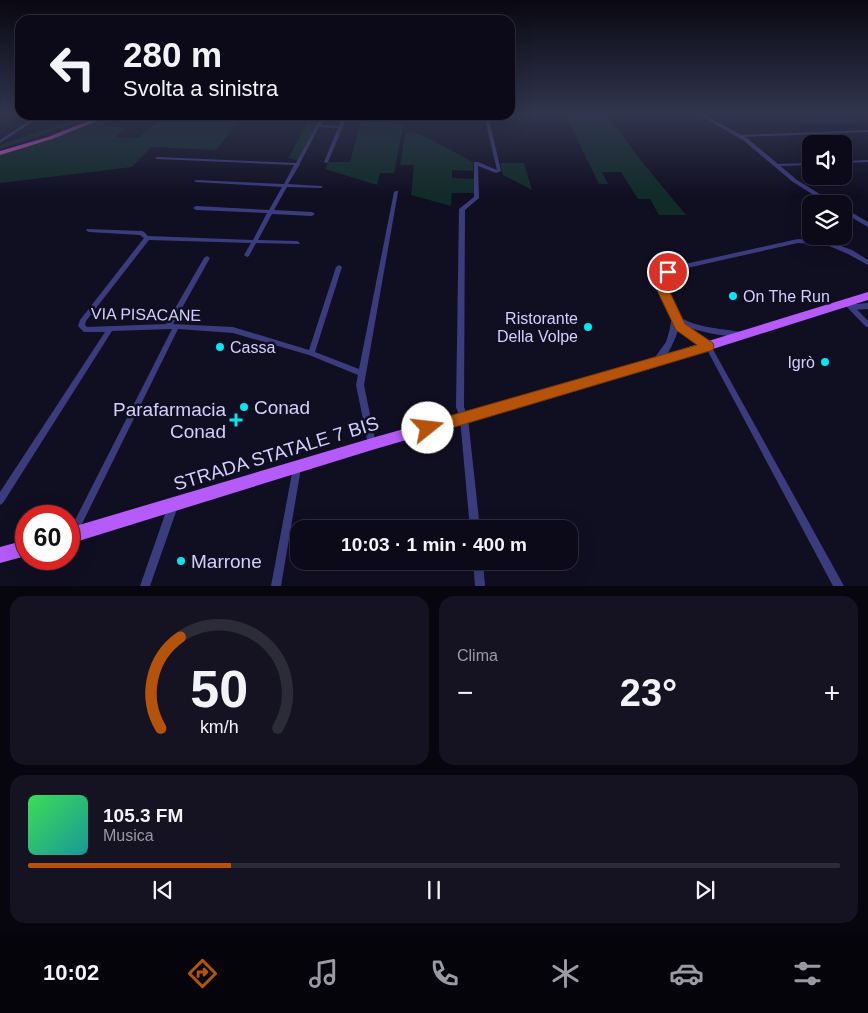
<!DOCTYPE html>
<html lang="it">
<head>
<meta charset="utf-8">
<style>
  :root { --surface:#0c0a19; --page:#151322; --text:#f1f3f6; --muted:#9a9aa2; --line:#2c2b38; --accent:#b45309 }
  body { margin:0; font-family:Helvetica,sans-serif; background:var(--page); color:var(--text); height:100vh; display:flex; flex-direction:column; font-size:19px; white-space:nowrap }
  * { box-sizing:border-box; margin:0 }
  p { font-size:16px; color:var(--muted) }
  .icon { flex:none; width:28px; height:28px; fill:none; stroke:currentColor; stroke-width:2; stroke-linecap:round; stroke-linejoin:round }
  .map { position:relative; height:586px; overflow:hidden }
  .sheet { display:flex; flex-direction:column; gap:10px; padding:10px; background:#07060e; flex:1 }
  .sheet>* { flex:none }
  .guide { position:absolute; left:15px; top:15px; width:500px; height:105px; border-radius:15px; box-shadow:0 5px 20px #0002,0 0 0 1px var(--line); background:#0c0a19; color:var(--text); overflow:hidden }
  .tools { position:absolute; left:802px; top:135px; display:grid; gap:10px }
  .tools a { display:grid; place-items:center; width:50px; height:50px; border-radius:10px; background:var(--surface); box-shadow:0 5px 20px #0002,0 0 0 1px var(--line); font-size:25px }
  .speed { position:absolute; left:15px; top:505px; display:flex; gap:10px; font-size:25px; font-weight:700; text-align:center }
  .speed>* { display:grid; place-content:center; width:65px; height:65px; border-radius:50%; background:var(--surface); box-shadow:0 5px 20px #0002,0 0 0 1px var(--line); line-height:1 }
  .speed .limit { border:8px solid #d22; background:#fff; color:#111 }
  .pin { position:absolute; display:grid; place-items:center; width:42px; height:42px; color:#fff; margin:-21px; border:2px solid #fff; border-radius:50%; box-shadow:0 1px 5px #0007 }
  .me { position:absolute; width:55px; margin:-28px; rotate:74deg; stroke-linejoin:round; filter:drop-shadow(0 0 4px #0008) }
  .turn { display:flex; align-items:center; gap:18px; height:105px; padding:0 25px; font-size:22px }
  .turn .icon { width:65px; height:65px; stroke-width:2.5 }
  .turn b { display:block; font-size:35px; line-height:42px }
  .big { font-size:38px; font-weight:800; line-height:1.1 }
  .sheet .tile { flex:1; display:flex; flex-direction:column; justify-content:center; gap:8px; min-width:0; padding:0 18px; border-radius:15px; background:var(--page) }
  .sheet .dial { align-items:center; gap:0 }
  .dial svg { height:130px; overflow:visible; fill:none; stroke:var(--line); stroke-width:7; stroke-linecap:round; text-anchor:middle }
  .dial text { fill:var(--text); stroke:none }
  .song { display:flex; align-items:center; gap:15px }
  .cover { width:60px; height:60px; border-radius:8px; background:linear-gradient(135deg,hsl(130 70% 55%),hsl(180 70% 35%)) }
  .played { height:5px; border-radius:2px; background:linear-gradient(90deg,var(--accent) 25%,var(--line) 25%) }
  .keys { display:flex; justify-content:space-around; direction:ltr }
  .heat { display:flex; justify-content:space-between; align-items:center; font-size:28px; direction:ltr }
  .sheet .tiles { flex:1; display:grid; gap:10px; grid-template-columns:1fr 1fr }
  .tile:last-child { grid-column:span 2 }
  .trip { position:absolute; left:290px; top:520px; width:288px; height:50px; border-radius:15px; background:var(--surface); box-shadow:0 5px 20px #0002,0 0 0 1px var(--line); font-weight:800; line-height:50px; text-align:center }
  .tab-bar { display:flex; height:80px; justify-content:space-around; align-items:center; background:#05040a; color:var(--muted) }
  .tab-bar .icon { width:35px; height:35px }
  .tab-bar .active { color:var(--accent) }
  .tab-bar b { font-size:22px; color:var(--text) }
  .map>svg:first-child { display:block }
  .green { fill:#112b28 }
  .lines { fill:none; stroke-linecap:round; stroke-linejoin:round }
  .minor { fill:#3b3c7e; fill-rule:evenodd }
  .tertiary { fill:#3b3c7e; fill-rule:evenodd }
  .primary { fill:#b55bf9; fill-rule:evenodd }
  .trunk { fill:#d656d2; fill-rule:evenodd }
  .route { fill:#b45309; stroke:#753606 }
  .poi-dot { fill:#09e5f0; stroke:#100e21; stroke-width:2 }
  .labels { text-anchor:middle; stroke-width:5; stroke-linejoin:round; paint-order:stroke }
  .poi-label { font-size:16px; fill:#d3d0fd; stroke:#100e21; text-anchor:start }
  .street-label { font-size:16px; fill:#d3d0fd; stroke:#100e21 }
  .near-poi-label { font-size:19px; fill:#d3d0fd; stroke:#100e21; text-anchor:start }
  .near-street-label { font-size:19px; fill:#d3d0fd; stroke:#100e21 }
</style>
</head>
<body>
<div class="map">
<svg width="868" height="586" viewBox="0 0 868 586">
  <rect width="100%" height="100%" fill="#100e21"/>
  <g class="green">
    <path d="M565 114H607L642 162 686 215H659L650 199H638L621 172H602L608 184H599Z"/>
    <path d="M80 115H119L90 132 103 126 122 127 125 128 115 137 139 138 158 120 139 118 142 115H243L216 150 151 147 132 167 0 183V155L95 122 89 119 0 149V145L76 119 82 116Z"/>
    <path d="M312 115H322L299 161 288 158Z"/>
    <path d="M347 115H378L403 126 394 173H380L377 185 325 169 328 162H350L361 121 345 120Z"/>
    <path d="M410 131 426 137 473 162V171L452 170V178L474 179V193H452L451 206 411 195 414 165H400L405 134Z"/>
    <path d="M500 163H524L532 190 503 175Z"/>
  </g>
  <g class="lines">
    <g class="minor">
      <path d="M38 115H43L0 143V140Z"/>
      <path d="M322 115H326L321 125 339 126 344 115H348L328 162 326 163 324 162 338 128 319 127 300 163V164L288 184 321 186 323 187 321 188 287 187 274 210 312 212 315 214 312 216 272 214 258 240 297 241 300 243 299 244 256 243 249 256 247 257 244 255 251 243 149 240 86 321 85 325 87 327 166 324 204 258 207 256 210 258 173 324 233 327 309 350 336 267 339 265 342 267 315 352 359 369 394 192 396 191H398V192L364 385 376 444 375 447 372 448 369 447 368 444 356 385 358 375 309 355 233 333 178 329 76 536 73 538 70 536 69 534 70 530 172 329 112 331 3 503 0 505V492L105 332H84L78 326 80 320 144 238 140 235 89 232 87 231 86 230 87 229 142 231 144 232 148 236 253 240 267 213 196 210 193 208 196 206 269 210 282 187 196 182 194 181 196 180 284 184 294 165 157 159 155 158 157 157 296 163Z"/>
      <path d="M484 115H488L501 171 496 173 478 166 479 198 465 210 464 407 468 418 480 529H470L460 418 456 407 459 209 474 197V162H478L497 170Z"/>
      <path d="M868 130V132L740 137 738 136 740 135Z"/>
      <path d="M868 160V162L844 163V161Z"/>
      <path d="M811 163V165L777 166 775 165 777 164Z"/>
      <path d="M846 302H850L868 321V327H866L846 306 845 304Z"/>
      <path d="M708 343 710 344 844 586H833L705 346 706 344Z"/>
      <path d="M297 464 300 465 301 468 281 586H271L293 468 294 465Z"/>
      <path d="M173 501 176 503 178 506 150 586H140L168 506 170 503Z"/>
      <path d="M473 561H483L485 586H475Z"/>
    </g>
    <g class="tertiary">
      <path d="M697 114H702L747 138 797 180 836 204H828L793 182 743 140Z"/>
      <path d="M844 208 868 222V227L844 213Z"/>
      <path d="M798 239 830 242 852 250 868 260V265L848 254 827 245 798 243 678 270C670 274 662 280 667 290 670 296 674 310 678 315 689 327 725 329 741 332L744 333 745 335 744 337 741 338C721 335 701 333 683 325L711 344 712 346 711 348 708 349 705 348 678 330C676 338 665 363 657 365 656 365 654 365 653 364L652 362 653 360 666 342 669 332 672 317 657 286 658 279 665 270 676 266Z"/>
      <path d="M847 300 856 304 868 303V309C858 310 850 310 843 303Z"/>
    </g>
    <g class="primary">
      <path d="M868 292V300L656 367 372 450 69 544V528L372 438 656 357Z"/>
      <path d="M26 540V556L0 563V547Z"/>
    </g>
    <path class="trunk" d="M103 115H112L52 139 0 155V151L48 137Z"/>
  </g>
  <linearGradient id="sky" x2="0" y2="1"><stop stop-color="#090812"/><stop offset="0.58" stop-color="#31364e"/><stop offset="1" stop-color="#31364e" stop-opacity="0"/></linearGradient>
  <rect width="868" height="196" fill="url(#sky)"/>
  <path class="route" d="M668 268 673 272 667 280V286L685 324 713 343 714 346 713 350 428 435 422 433 420 428 422 424 428 422 697 345 676 330 655 286 658 276 664 269Z"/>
  <g class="poi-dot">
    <circle cx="733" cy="296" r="5"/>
    <circle cx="588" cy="327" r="5"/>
    <circle cx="220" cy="347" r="5"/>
    <circle cx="825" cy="362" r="5"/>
    <circle cx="244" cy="407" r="5"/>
    <path d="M233.5 412.5h5v5h5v5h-5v5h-5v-5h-5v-5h5z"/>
    <circle cx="181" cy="561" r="5"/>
  </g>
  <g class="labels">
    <g class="poi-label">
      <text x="743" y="302">On The Run</text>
      <text x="578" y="324" text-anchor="end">Ristorante<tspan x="578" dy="18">Della Volpe</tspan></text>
      <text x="230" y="353">Cassa</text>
      <text x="815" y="368" text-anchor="end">Igrò</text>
    </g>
    <g class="street-label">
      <text transform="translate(146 314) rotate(1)" y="6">VIA PISACANE</text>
    </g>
    <g class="near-poi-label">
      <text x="254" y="414">Conad</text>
      <text x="226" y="416" text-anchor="end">Parafarmacia<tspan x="226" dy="22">Conad</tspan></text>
      <text x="191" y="568">Marrone</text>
    </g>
    <g class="near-street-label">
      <text transform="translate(276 453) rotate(-17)" y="7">STRADA STATALE 7 BIS</text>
    </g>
  </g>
</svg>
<div class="tools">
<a><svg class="icon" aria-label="sound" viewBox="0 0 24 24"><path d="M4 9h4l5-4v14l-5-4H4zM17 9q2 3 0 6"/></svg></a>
<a><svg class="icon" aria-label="layers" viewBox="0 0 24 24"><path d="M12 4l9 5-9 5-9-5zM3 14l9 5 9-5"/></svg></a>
</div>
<div class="speed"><div class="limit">60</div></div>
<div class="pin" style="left:668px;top:272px;background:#d93025"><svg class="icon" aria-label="arrive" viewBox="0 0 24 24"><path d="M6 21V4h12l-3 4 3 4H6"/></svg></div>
<svg class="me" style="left:428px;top:428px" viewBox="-20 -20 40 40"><circle r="19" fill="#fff"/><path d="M0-13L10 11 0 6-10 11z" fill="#b45309"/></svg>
<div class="trip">10:03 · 1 min · 400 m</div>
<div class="guide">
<div class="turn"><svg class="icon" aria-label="left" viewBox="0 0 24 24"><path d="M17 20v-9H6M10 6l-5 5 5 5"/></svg><div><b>280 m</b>Svolta a sinistra</div></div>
</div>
</div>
<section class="sheet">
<div class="tiles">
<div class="tile dial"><svg viewBox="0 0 100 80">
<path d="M14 69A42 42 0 1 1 86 69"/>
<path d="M14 69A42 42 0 0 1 26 13" stroke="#b45309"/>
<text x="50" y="56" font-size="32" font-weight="700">50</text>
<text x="50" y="72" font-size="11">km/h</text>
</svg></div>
<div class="tile"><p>Clima</p>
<div class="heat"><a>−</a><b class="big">23°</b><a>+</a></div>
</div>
<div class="tile">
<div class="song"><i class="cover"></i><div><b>105.3 FM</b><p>Musica</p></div></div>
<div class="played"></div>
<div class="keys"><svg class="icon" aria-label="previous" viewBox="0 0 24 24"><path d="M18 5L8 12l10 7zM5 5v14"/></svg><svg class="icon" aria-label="pause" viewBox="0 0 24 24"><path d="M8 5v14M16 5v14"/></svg><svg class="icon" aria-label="next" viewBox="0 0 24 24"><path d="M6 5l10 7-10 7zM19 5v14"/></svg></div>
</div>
</div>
</section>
<nav class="tab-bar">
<b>10:02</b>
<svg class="icon active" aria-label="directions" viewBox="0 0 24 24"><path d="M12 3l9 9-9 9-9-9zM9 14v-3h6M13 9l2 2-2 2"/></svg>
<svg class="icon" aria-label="music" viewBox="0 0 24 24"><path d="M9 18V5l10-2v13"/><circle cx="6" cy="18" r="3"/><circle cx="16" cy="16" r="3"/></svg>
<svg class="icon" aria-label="phone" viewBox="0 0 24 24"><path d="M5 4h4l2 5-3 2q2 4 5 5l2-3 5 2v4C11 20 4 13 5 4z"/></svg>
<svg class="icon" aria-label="climate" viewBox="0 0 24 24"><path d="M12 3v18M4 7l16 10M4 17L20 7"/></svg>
<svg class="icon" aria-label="car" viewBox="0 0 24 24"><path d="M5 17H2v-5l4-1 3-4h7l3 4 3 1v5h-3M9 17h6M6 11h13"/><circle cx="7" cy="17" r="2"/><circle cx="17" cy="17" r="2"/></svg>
<svg class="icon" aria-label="filters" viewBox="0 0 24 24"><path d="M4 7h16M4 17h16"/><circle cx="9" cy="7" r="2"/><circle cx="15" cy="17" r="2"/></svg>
</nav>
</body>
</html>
